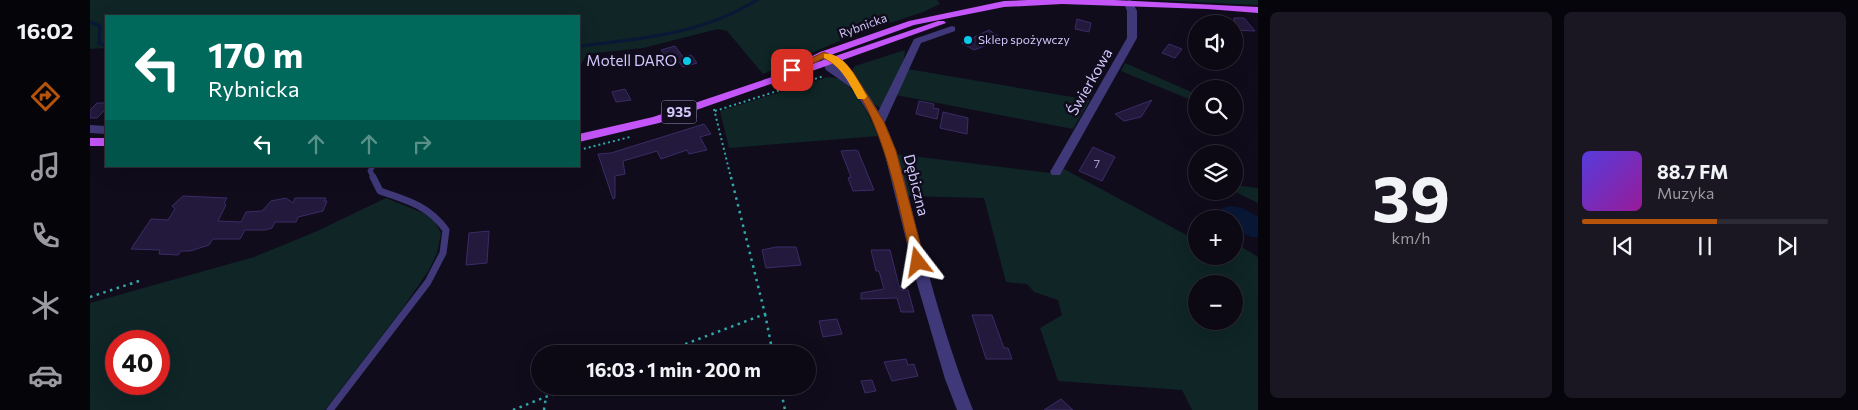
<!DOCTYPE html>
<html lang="pl">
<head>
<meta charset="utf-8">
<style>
  :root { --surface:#0c0915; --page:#1a1722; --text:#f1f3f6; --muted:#9a9aa0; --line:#2c2a34; --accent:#b45309 }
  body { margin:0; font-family:Commissioner,sans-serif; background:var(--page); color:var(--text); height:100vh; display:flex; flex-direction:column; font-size:19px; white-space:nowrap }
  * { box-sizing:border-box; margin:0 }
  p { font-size:16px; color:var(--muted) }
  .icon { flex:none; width:28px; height:28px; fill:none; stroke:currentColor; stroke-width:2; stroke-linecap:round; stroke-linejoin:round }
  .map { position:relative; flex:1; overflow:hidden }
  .drawer { display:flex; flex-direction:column; gap:12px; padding:12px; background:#07050c; width:600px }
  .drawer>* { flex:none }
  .guide { position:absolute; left:15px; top:15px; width:475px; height:152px; border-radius:0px; box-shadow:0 5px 20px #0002,0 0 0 1px var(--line); background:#00695c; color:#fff; overflow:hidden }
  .buttons { position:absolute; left:1098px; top:15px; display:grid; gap:10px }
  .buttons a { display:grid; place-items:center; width:55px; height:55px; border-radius:50%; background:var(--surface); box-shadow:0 5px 20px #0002,0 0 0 1px var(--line); font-size:25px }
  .speed { position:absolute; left:15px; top:330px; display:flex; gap:10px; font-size:25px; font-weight:700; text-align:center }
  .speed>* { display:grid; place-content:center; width:65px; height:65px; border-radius:50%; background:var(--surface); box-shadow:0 5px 20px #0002,0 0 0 1px var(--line); line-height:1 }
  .speed .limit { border:8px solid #d22; background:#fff; color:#111 }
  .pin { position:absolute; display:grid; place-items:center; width:42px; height:42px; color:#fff; margin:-21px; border-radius:10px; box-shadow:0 2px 8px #0006 }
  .me { position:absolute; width:55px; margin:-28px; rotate:346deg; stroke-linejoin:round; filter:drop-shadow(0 0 4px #0008) }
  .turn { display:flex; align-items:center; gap:18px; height:105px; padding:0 20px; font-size:22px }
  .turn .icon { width:65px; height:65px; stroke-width:2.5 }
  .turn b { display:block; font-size:35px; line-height:42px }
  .lanes { display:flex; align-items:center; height:48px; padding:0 20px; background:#0003; justify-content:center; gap:25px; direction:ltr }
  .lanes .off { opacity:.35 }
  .drawer .card { flex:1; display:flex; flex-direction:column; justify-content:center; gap:8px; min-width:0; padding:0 18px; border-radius:8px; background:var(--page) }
  .drawer .dial { align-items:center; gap:0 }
  .dial b { font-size:65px; line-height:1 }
  .song { display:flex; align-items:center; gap:15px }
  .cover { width:60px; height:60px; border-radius:8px; background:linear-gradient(135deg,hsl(250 70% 55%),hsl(300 70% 35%)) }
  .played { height:5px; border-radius:2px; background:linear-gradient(90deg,var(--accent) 55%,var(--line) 55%) }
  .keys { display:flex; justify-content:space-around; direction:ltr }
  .drawer .tiles { flex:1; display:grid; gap:12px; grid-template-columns:repeat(2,1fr) }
  .trip { position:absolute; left:441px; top:345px; width:285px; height:50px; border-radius:25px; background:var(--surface); box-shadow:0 5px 20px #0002,0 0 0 1px var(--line); font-weight:700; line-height:50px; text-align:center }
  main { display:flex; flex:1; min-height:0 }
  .tab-bar { display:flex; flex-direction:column; width:90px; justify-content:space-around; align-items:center; background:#050408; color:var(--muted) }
  .tab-bar .icon { width:35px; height:35px }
  .tab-bar .active { color:var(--accent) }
  .tab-bar b { font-size:22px; color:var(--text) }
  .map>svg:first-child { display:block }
  .green { fill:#0f2526; fill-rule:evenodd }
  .water { fill:#0a1837 }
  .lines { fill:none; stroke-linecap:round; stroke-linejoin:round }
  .stream { stroke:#0a1837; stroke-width:3 }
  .building { fill:#22193c; stroke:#3b2c67 }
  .path-far1 { stroke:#31a9a8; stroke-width:2; stroke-dasharray:2 3; stroke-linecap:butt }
  .path { stroke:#31a9a8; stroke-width:2.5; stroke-dasharray:2.5 4.5; stroke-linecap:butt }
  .service-far1 { stroke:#3f3979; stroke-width:5 }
  .service { stroke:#3f3979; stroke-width:7 }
  .minor { fill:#3f3979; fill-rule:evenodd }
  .tertiary { fill:#3f3979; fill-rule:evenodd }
  .primary { fill:#c455f8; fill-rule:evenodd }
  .route { fill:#b45309; stroke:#753606 }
  .slow { fill:#f59e0b }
  .poi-dot { fill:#09c7e9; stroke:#100c1c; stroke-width:2 }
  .labels { text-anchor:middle; stroke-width:5; stroke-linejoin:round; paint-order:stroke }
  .far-street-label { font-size:12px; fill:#d2c9fd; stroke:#100c1c }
  .far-poi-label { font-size:12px; fill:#d2c9fd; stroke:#100c1c; text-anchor:start }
  .number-label { font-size:12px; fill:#a69dcd }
  .shield { fill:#100c1c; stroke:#9890ba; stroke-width:1 }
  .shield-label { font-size:14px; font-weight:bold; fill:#d2c9fd }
  .poi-label { font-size:15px; fill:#d2c9fd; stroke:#100c1c; text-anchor:end }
  .street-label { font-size:15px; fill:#d2c9fd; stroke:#100c1c }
</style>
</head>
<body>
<main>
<nav class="tab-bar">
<b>16:02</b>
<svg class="icon active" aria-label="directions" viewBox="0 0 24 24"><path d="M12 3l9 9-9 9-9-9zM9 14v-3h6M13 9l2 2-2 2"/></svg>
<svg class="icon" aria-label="music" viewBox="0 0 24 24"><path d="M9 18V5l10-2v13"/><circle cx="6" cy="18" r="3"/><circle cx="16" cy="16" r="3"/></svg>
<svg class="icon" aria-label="phone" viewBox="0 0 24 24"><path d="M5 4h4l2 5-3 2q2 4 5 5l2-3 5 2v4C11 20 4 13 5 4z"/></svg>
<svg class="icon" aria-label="climate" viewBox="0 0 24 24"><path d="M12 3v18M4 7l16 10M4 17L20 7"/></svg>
<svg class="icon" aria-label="car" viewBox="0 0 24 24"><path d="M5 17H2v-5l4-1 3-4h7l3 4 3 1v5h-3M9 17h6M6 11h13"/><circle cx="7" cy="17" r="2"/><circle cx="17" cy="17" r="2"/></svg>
</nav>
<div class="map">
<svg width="1168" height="410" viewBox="0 0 1168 410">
  <rect width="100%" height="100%" fill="#100c1c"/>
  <g class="green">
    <path d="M0 0H847L850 4 833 12 761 36 673 74 637 31 628 29 553 48 497 54 489 68V16H16V48L0 49Z"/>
    <path d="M1067 0H1168V5Z"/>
    <path d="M815 50 813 67 791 109 780 101 761 72 765 66Z"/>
    <path d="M1035 63 1106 94V102L1031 71Z"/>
    <path d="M818 69 1000 100 983 129 806 95Z"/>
    <path d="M738 77C741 78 743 77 746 78 762 81 783 121 788 136L639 148 630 111Z"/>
    <path d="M805 154 968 174 974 169 1104 239 1106 236V256H1144V242L1168 257V410H1102L1092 390 968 381 950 328 972 315 968 300 944 292 937 284 916 282 894 198 817 196ZM1106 284H1144V321H1106Z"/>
    <path d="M1144 185 1168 188V203L1143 191Z"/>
    <path d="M296 198 343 217 351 233 347 253 339 270 313 308 235 410H0V303L164 257 225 232ZM26 341H69V384H26Z"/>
  </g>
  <path class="water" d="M1141 206 1152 208 1168 217V237H1161L1144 228V219H1134L1132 208Z"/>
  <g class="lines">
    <g class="stream">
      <path d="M0 22 10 26 9 43 16 46"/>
      <path d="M489 46C552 39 612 34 667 0"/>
    </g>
  </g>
  <g class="building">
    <path d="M1144 18H1154L1165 31 1144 30Z"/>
    <path d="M987 19 1001 23 999 32 985 29Z"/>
    <path d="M899 30 913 39 884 50 872 43Z"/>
    <path d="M1079 44 1092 49 1085 58 1072 53Z"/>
    <path d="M585 46 593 57 601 55 607 63 593 67 589 62 583 64 571 50Z"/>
    <path d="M535 89 541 100 526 102 522 92Z"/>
    <path d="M1062 100 1051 117 1034 121 1025 114Z"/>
    <path d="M829 101 844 104 843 108 849 109 847 119 826 114Z"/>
    <path d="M7 103H16V109L7 118H0V110Z"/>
    <path d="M853 112 878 118 877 134 850 128Z"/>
    <path d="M614 124 621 134 610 137 617 150 599 154 597 150 571 159 567 151 533 161 535 174 525 176V198L523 199 508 154 521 153Z"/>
    <path d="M1003 147 1025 157 1012 181 989 171Z"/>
    <path d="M765 150 768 151 784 190 763 191 758 178 761 177 751 151Z"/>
    <path d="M93 196 137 198 134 203 136 205 128 221 151 222 156 212 172 211 181 201 196 198 203 203 205 198H236L234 201H237L233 211 208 217 206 222H185L182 228 175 230H155L150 239H123L119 245 100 251H91L88 255 69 254 70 250 41 249 61 219 78 220 85 209 82 206Z"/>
    <path d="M399 231 397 263 376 265 379 233Z"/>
    <path d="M686 247H706L711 265 676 268 672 250Z"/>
    <path d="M781 250H800L810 290H818L824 312H811L807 298 771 299V293L794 289 789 271H786Z"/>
    <path d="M882 315H902L914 348H918L922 359H896Z"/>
    <path d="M747 319 752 334 733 337 729 321Z"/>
    <path d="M816 359 818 365 824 364 828 376 802 381 794 362Z"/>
    <path d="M782 380 786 391 775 393 771 381Z"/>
    <path d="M971 399 983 410H954Z"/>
  </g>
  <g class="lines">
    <g class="path-far1">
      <path d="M624 109 641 178"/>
      <path d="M625 111 734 76"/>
      <path d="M489 150 540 137"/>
    </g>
    <g class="path">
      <path d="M0 297 49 281"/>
      <path d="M675 314 683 354"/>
      <path d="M569 354 675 314 641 177"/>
      <path d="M690 386 695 410"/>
      <path d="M423 410 483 386"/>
      <path d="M454 410 456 397"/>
    </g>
    <path class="service-far1" d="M283 166 280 171 284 178"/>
    <path class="service" d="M240 410 338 282 353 253 356 230C339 206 317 200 290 191L283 177"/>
    <g class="minor">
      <path d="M1039 0 1042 1 1047 11V38L970 175H962L960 172 1037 38V11L1034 3Z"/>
      <path d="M862 26 865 27V31L831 43 795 122 789 126 785 125 783 122 824 39Z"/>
      <path d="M0 125 16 126V134L0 133Z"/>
    </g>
    <path class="tertiary" d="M734 51C756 57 784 101 794 122 811 155 818 195 827 231 843 292 860 352 883 410H867L855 379 826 280 794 151 784 122 763 89 736 70 729 54Z"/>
    <g class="primary">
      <path d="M938 0H1024L1168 7V13L1117 9 972 4 914 7 824 25 738 56 722 64 848 21H854L856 23 722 71H714L713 69 698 78 569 123 489 142V134L563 117 682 77 730 52 819 21 914 1Z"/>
      <rect x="0" y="138" width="16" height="8"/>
    </g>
  </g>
  <path class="route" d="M734 52 752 60 763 72 794 122 806 151 835 262 833 265H824L822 262C808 205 789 87 734 58L705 73 697 70Z"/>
  <path class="slow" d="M734 54C755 51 768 82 777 96L775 99H768C759 83 752 67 734 58Z"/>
  <g class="poi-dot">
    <circle cx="878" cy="40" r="5"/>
    <circle cx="597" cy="61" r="5"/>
  </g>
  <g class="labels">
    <g class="far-street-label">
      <text transform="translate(773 26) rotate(-20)" y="4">Rybnicka</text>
    </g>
    <g class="far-poi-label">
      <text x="888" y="44">Sklep spożywczy</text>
    </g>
    <g class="number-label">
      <text x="1007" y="168">7</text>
    </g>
    <rect class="shield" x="571.5" y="100.5" width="35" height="23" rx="4"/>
    <g class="shield-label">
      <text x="589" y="117">935</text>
    </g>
    <g class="poi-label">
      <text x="587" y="66">Motell DARO</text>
    </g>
    <g class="street-label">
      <text transform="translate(1000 82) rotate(-60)" y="5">Świerkowa</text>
      <text transform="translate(826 185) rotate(76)" y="5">Dębiczna</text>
    </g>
  </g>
</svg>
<div class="buttons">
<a><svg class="icon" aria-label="sound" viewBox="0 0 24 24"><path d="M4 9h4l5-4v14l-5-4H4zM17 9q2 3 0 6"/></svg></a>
<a><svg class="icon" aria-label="search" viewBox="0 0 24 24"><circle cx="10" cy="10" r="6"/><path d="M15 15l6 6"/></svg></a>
<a><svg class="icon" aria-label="layers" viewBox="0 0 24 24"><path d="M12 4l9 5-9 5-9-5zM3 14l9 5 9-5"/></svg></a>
<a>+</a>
<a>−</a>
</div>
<div class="speed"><div class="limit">40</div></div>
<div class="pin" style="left:702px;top:70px;background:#d93025"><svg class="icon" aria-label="arrive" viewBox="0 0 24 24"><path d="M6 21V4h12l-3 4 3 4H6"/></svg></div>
<svg class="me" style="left:828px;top:262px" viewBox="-20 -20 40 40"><path d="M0-17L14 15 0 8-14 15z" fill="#b45309" stroke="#fff" stroke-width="4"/></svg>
<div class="trip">16:03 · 1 min · 200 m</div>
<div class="guide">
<div class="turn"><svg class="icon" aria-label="left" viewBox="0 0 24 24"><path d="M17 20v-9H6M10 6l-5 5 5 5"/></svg><div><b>170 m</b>Rybnicka</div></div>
<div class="lanes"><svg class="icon" aria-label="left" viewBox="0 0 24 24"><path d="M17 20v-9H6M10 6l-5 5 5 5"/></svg><svg class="icon off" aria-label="ahead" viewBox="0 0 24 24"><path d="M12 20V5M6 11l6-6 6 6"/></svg><svg class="icon off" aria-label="ahead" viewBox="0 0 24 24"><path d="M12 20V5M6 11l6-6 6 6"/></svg><svg class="icon off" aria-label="right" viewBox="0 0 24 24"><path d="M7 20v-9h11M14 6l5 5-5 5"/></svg></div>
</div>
</div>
<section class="drawer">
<div class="tiles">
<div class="card dial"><b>39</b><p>km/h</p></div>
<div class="card">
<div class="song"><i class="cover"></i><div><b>88.7 FM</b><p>Muzyka</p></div></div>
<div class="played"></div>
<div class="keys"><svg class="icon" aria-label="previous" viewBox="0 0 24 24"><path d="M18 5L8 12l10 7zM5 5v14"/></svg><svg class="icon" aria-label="pause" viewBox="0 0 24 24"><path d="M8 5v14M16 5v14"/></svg><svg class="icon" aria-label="next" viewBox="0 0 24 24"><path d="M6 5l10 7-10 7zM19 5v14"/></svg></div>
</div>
</div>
</section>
</main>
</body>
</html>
